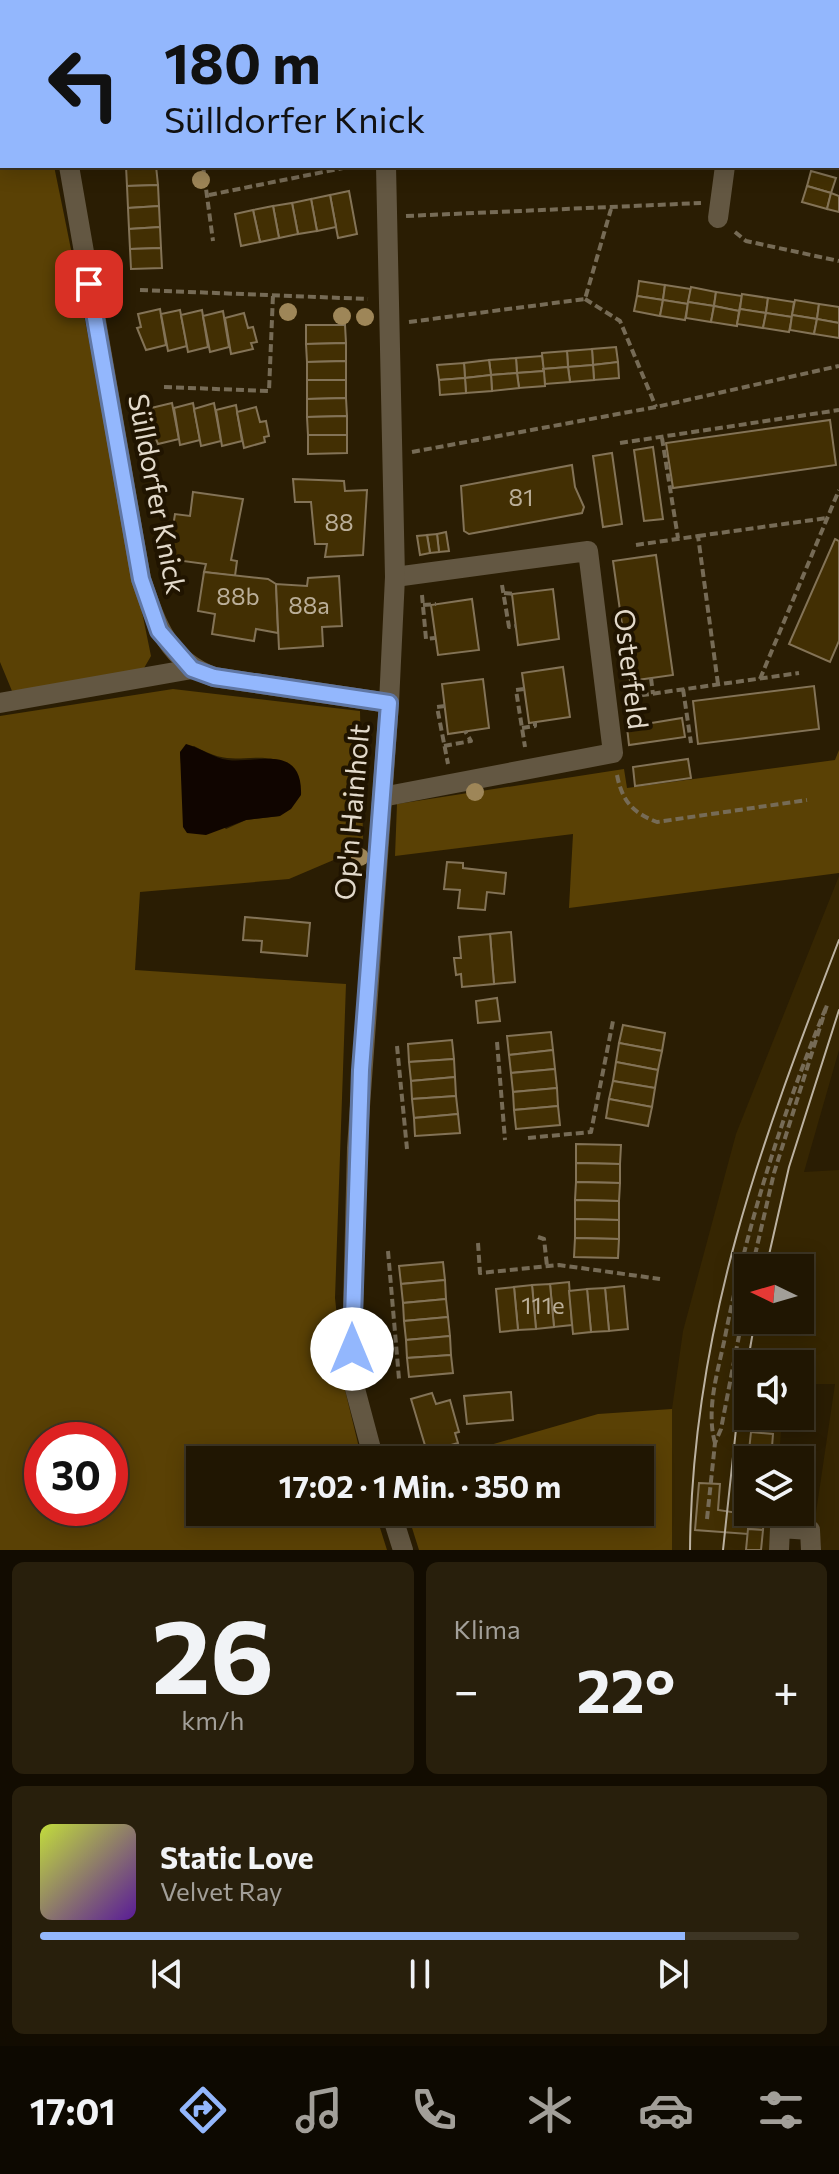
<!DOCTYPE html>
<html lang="de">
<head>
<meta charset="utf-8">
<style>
  :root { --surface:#201602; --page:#281f0c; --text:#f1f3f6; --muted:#a29f99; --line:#3d3524; --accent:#93b7fd }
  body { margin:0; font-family:Commissioner,sans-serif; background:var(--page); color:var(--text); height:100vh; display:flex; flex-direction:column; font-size:30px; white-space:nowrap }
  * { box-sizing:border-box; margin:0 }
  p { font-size:26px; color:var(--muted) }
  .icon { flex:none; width:44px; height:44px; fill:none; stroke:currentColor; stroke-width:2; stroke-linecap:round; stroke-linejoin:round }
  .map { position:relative; height:1550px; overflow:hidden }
  .side { display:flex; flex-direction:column; gap:12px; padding:12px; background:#120c01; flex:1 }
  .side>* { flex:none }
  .guide { position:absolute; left:0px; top:0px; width:840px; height:168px; box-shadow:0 4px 20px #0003,0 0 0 2px var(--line); background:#93b7fd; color:#111; overflow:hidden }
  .needle { width:52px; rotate:275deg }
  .tools { position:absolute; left:734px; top:1254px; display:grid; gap:16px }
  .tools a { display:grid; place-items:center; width:80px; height:80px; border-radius:0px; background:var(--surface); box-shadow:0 4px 20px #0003,0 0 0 2px var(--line); font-size:40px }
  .speed { position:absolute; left:24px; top:1422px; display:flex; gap:16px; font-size:40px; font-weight:700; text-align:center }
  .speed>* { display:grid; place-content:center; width:104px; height:104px; border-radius:50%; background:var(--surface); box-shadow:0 4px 20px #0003,0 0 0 2px var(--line); line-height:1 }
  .speed .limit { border:12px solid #d22; background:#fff; color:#111 }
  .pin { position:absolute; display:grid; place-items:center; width:68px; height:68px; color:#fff; margin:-34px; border-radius:16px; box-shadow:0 4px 12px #0006 }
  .me { position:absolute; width:88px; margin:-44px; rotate:0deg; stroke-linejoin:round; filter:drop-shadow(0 0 6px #0008) }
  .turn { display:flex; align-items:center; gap:28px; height:168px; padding:0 32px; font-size:36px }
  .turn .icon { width:104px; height:104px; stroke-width:2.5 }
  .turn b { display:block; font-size:56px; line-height:68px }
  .big { font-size:60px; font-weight:700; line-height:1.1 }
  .side .widget { flex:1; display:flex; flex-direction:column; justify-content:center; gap:12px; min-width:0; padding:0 28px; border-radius:12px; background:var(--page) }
  .side .dial { align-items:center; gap:0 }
  .dial b { font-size:104px; line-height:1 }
  .song { display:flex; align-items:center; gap:24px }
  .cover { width:96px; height:96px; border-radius:12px; background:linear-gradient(135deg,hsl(70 70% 55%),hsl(270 70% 35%)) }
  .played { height:8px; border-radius:4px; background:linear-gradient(90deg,var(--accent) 85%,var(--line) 85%) }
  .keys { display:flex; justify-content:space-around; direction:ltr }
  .heat { display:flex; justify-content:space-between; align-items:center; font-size:44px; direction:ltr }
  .side .tiles { flex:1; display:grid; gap:12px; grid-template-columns:1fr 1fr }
  .widget:last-child { grid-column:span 2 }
  .trip { position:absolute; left:186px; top:1446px; width:468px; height:80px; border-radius:0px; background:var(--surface); box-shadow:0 4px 20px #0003,0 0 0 2px var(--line); font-weight:700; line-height:80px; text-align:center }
  .tab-bar { display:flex; height:128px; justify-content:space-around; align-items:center; background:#0d0901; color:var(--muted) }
  .tab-bar .icon { width:56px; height:56px }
  .tab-bar .selected { color:var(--accent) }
  .tab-bar b { font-size:36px; color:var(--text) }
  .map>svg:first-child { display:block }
  .built { fill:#362602; fill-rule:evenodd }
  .green { fill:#5a4105; fill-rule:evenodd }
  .water { fill:#100500 }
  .building { fill:#422f03; stroke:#837357; stroke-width:2 }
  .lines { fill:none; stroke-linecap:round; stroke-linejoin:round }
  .path { stroke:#766b56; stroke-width:4; stroke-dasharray:8 4; stroke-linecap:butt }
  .minor { stroke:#635742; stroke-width:20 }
  .tram { stroke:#bcb2a1; stroke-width:2 }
  .tree { fill:#9e8658 }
  .route-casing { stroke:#6077a4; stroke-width:20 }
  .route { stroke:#93b7fd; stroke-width:14 }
  .labels { text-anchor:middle; stroke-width:8; stroke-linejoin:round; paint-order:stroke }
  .number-label { font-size:24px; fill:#bbaf99 }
  .street-label { font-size:28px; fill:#e3dacb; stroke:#201400 }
</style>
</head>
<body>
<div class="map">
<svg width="839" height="1550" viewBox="0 0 839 1550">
  <rect width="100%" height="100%" fill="#2a1d03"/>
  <path class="built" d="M839 876V1050L804 1172 839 1170V1550H816L814 1526 835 1384H800V1364H748V1416H782L779 1460H748V1512H776L773 1550H672V1409L683 1331 736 1134ZM748 1268H800V1320H748Z"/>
  <g class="green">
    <path d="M0 0 22 2H2V166H54C88 329 117 493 151 656L140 675 12 691 0 662Z"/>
    <path d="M173 689 360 711 363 836 360 871 350 853 289 879 140 892 135 970 346 984 335 1298 345 1390 362 1460H200V1512H375L387 1550H0V716ZM194 746C235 769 243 751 282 761L280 816 246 820 226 829 183 787 180 752ZM42 1440H110V1508H42Z"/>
    <path d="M839 750V873L569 908 573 834 395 856 397 804 624 769 627 788 835 760Z"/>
    <path d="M672 1409V1550H419L407 1512H640V1460H438L598 1414Z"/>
  </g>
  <path class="water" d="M186 744C201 748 213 758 228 760 254 764 303 742 301 795L291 809 280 816 246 820 206 835 187 833 183 827 180 752Z"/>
  <g class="building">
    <path d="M126 166H156L158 185 127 186Z"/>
    <path d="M811 171 836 178 831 193 807 186Z"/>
    <path d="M158 185 159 206 128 208 127 186Z"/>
    <path d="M807 186 831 193 827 209 802 202Z"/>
    <path d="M349 191 357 234 338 238 330 195Z"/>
    <path d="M831 193 839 196V212L827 209Z"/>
    <path d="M330 195 336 227 317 231 311 199Z"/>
    <path d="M311 199 317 231 298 234 292 203Z"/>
    <path d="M292 203 298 234 279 238 273 206Z"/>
    <path d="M159 206 160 227 129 229 128 208Z"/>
    <path d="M273 206 279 238 260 242 253 210Z"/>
    <path d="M253 210 260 242 241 246 235 214Z"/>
    <path d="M160 227 161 248 130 249 129 229Z"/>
    <path d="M161 248 162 268 131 269 130 249Z"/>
    <path d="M639 281 665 285 663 300 637 296Z"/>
    <path d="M665 285 691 289 688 304 663 300Z"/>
    <path d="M691 287 716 292 714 306 688 302Z"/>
    <path d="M716 292 742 296 739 311 714 306Z"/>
    <path d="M742 294 768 298 766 313 740 309Z"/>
    <path d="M637 296 663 300 660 316 634 311Z"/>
    <path d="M768 298 794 302 792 317 766 313Z"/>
    <path d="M663 300 688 304 685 320 660 316Z"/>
    <path d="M795 300 819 304 817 319 792 315Z"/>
    <path d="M688 302 714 306 711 322 686 318Z"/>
    <path d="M819 304 839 307V323L817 319Z"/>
    <path d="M714 306 739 311 737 326 711 322Z"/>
    <path d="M160 309 166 345 146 350 137 328 141 327 138 314Z"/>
    <path d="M740 309 766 313 763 328 737 324Z"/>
    <path d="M180 310 187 346 168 351 161 314Z"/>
    <path d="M202 310 208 347 188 352 181 315Z"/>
    <path d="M223 311 229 347 210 352 203 316Z"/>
    <path d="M244 313 248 328 253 327 257 342 251 343 253 349 231 354 225 318Z"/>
    <path d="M766 313 792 317 789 332 763 328Z"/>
    <path d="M792 315 817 319 814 334 790 330Z"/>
    <path d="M817 319 839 323V338L814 334Z"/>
    <path d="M306 325H345L346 343 306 344Z"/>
    <path d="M346 343V361L307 362 306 344Z"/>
    <path d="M616 347 618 362 593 365 592 349Z"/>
    <path d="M592 349 593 365 568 367 567 351Z"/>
    <path d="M567 351 568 367 543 369 542 353Z"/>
    <path d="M542 356 544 371 517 373 516 358Z"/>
    <path d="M516 358 517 373 491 375 489 360Z"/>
    <path d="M489 360 491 375 465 378 464 363Z"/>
    <path d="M346 361V380H307V362Z"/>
    <path d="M618 362 619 378 594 380 593 365Z"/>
    <path d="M464 363 465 378 439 380 437 365Z"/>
    <path d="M593 365 594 380 570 382 568 367Z"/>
    <path d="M568 367 570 382 545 384 543 369Z"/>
    <path d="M544 371 545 386 519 388 517 373Z"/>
    <path d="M517 373 519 388 492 391 491 375Z"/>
    <path d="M491 375 492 391 466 393 465 378Z"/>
    <path d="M465 378 466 393 440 395 439 380Z"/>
    <path d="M307 380H346V398L307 399Z"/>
    <path d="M346 398 347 416 307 417V399Z"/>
    <path d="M172 403 179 439 158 444 149 422 154 421 151 408Z"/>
    <path d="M193 403 200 440 180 445 174 408Z"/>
    <path d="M214 403 221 441 201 446 194 409Z"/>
    <path d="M236 405 242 441 222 446 216 410Z"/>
    <path d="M256 407 260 422 266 421 269 436 264 437 265 442 244 448 237 412Z"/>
    <path d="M347 416V435H308L307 417Z"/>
    <path d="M830 420 836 465 673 488 666 443Z"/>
    <path d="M308 435H347V453L308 454Z"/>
    <path d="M653 447 663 519 644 521 634 450Z"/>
    <path d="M612 453 622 524 603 527 593 456Z"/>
    <path d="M572 465 575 487 584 507 582 513 469 534 464 531 461 486Z"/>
    <path d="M293 479 344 481 345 491 367 490 363 555 325 557 327 544H315L311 502H295Z"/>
    <path d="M193 492 243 499 231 560 237 561 235 576 204 572 206 564 168 559 175 514 190 516Z"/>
    <path d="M446 532 449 551 439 552 437 534Z"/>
    <path d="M437 534 439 552 430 553 427 535Z"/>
    <path d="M427 535 430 553 420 555 417 536Z"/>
    <path d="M835 539 839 541V641L830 662 789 644Z"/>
    <path d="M656 555 673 675 630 681 613 561Z"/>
    <path d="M204 572 268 579 276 584 278 633 256 629 254 641 212 634 215 614 198 611Z"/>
    <path d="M339 576 342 626 322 627 323 646 279 649 276 584 307 586 308 578Z"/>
    <path d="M553 589 559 639 518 645 512 594Z"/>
    <path d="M472 599 479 650 438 655 431 605Z"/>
    <path d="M563 667 570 717 529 723 522 673Z"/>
    <path d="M483 679 489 728 448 734 442 684Z"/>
    <path d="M814 686 819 729 698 744 693 701Z"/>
    <path d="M682 718 685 737 629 745 627 727Z"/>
    <path d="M688 759 691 778 635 786 633 767Z"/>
    <path d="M447 862 463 863V868L506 873 504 894 487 892 485 910 458 908 460 890 444 889Z"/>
    <path d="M245 917 310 923 307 956 261 952 262 941 243 940Z"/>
    <path d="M511 932 515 982 494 984 490 934Z"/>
    <path d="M490 934 494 984 462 987 461 974 456 975 454 958H461L459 937Z"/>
    <path d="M497 998 500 1021 478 1023 476 1001Z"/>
    <path d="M623 1025 665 1033 662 1051 619 1043Z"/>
    <path d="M551 1032 553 1050 509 1055 507 1036Z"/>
    <path d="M452 1040 454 1059 409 1062 408 1044Z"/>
    <path d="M619 1043 662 1051 658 1070 616 1062Z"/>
    <path d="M553 1050 555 1069 511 1073 509 1055Z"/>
    <path d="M454 1059 455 1077 411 1081 409 1062Z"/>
    <path d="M616 1062 658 1070 655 1088 613 1081Z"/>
    <path d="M555 1069 557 1088 513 1092 511 1073Z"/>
    <path d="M455 1077 456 1096 412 1099 411 1081Z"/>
    <path d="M613 1081 655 1088 652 1107 609 1099Z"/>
    <path d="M557 1088 558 1106 514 1110 513 1092Z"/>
    <path d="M456 1096 458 1114 414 1118 412 1099Z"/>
    <path d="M609 1099 652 1107 648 1126 606 1118Z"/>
    <path d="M558 1106 560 1125 516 1129 514 1110Z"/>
    <path d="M458 1114 460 1133 415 1136 414 1118Z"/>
    <path d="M576 1144 621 1145 620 1164 576 1163Z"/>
    <path d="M576 1163 620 1164V1183L576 1182Z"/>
    <path d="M576 1182 620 1183 619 1201 575 1200Z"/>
    <path d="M575 1200 619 1201V1220L575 1219Z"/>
    <path d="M575 1219 619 1220V1239L575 1238Z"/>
    <path d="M575 1238 619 1239 618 1258 574 1257Z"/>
    <path d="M443 1262 445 1280 401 1284 399 1266Z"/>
    <path d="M445 1280 446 1299 403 1303 401 1284Z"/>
    <path d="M569 1282 572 1325 554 1327 550 1284Z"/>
    <path d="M550 1284 554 1327 536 1329 532 1285Z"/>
    <path d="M532 1285 536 1329 518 1330 514 1287Z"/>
    <path d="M624 1286 628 1329 609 1331 605 1288Z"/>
    <path d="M514 1287 518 1330 500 1332 496 1289Z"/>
    <path d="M605 1288 609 1331 591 1332 587 1289Z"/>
    <path d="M587 1289 591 1332 573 1334 569 1291Z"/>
    <path d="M446 1299 448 1317 404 1321 403 1303Z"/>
    <path d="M448 1317 450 1336 406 1340 404 1321Z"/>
    <path d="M450 1336 451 1355 407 1358 406 1340Z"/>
    <path d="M451 1355 453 1373 409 1377 407 1358Z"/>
    <path d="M511 1392 513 1420 467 1424 464 1396Z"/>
    <path d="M432 1393 436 1404 450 1400 459 1432 455 1433 458 1443 427 1452 411 1399Z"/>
    <path d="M751 1432 773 1434 771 1460H748Z"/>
    <path d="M742 1465H748V1501L746 1491 740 1490Z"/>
    <path d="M699 1483 720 1484 718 1510 764 1517 763 1530 748 1529V1534L695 1530Z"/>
    <path d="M748 1529 763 1530 761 1550H746Z"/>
  </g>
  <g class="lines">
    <g class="path">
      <path d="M183 0V2"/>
      <path d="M651 0 652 2"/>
      <path d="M838 131H839"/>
      <path d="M203 166 213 241"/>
      <path d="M209 195 353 166"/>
      <path d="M406 216 701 203"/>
      <path d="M735 232 746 241 839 261"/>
      <path d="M140 290 368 299"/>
      <path d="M585 299 620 321 656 407"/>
      <path d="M409 322 585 299 611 209"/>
      <path d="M164 387 269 391 273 295"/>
      <path d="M662 438 678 538"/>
      <path d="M620 443 839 410"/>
      <path d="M412 452 656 407 839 366"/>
      <path d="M698 536 827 518"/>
      <path d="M636 545 698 536 718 684"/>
      <path d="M502 585 509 627 516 626"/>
      <path d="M504 593 516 594"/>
      <path d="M422 595 426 639 435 638"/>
      <path d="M423 605 436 604"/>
      <path d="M651 678 653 694"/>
      <path d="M760 679 839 490"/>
      <path d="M524 689 516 690 525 747"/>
      <path d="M683 689 691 743"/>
      <path d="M629 697 799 673"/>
      <path d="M445 706 437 707 448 764"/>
      <path d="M522 728 535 726V722"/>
      <path d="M444 746 471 741 465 731"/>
      <path d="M617 775C622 801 633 813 657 822L807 800"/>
      <path d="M497 1042 505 1140"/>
      <path d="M397 1046 407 1149"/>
      <path d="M528 1138 591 1132 613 1021"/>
      <path d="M538 1237 544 1239 547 1266"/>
      <path d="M478 1243 480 1273 559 1265 660 1279"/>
      <path d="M388 1251 399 1379"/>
      <path d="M715 1443C706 1411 717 1374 724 1342 747 1225 782 1114 827 1005L774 1173 752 1268"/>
      <path d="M707 1519 715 1443 721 1429 748 1289"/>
      <path d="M417 1520 440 1512"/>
    </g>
    <g class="minor">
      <path d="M37 0V2"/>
      <path d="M380 0V2"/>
      <path d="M766 2V0"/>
      <path d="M69 166 141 579C156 623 167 660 214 677L389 703"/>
      <path d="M718 218 725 166"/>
      <path d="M0 703 192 669"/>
      <path d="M382 797 613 753 588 551 395 577"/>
      <path d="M374 1460 354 1385 352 1349 357 1148 389 703 395 577 386 166"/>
      <path d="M391 1512 403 1550"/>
      <path d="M779 1550 780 1528 810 1530 811 1550"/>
    </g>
    <g class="tram">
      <path d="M766 1268 789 1167 839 1010"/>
      <path d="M690 1550C692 1328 761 1143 839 940"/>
      <path d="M723 1550 736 1429 755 1320"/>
    </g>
  </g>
  <g class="tree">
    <circle cx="201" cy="180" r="9"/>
    <circle cx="288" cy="312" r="9"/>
    <circle cx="342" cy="316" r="9"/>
    <circle cx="365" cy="317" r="9"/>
    <circle cx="475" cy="792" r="9"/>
    <circle cx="360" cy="857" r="9"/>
  </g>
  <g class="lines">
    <defs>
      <path id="route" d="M89 284 141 579 159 631 192 669 214 677 389 703 361 1070 352 1349"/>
    </defs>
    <use href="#route" class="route-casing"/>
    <use href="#route" class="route"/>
  </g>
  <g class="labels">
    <g class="number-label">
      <text x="521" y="506">81</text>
      <text x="339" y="531">88</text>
      <text x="238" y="605">88b</text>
      <text x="309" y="614">88a</text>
      <text x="543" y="1314">111e</text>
    </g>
    <g class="street-label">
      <text transform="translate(157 494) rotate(79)" y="10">Sülldorfer Knick</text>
      <text transform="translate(631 669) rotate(83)" y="10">Osterfeld</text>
      <text transform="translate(352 812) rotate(-85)" y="10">Op'n Hainholt</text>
    </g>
  </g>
</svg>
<div class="tools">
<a><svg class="needle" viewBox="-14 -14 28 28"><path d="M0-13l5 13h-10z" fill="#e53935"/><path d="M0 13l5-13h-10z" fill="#a29f99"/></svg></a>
<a><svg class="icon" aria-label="sound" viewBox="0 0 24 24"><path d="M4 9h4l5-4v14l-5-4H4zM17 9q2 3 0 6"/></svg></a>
<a><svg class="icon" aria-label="layers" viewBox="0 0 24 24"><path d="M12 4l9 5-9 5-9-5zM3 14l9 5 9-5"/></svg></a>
</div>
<div class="speed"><div class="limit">30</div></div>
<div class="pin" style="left:89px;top:284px;background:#d93025"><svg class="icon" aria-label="arrive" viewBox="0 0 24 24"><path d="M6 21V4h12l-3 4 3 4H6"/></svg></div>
<svg class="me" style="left:352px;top:1349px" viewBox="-20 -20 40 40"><circle r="19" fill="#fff"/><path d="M0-13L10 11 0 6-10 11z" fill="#93b7fd"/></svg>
<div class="trip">17:02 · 1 Min. · 350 m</div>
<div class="guide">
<div class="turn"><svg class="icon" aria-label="left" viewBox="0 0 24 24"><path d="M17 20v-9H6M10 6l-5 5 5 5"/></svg><div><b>180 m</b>Sülldorfer Knick</div></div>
</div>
</div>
<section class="side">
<div class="tiles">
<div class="widget dial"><b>26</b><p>km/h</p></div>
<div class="widget"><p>Klima</p>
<div class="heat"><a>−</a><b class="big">22°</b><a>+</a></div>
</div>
<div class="widget">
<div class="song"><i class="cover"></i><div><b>Static Love</b><p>Velvet Ray</p></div></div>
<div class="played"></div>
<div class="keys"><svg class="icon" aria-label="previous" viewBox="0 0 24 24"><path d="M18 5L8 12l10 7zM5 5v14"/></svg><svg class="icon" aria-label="pause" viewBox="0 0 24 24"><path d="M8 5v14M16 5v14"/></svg><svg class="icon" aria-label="next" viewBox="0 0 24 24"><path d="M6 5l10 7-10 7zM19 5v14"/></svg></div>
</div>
</div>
</section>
<nav class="tab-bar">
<b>17:01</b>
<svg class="icon selected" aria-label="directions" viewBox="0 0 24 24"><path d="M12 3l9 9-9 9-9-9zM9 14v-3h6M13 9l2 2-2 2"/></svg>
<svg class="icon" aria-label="music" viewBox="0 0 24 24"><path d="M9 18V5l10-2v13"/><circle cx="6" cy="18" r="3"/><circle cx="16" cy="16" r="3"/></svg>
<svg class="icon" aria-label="phone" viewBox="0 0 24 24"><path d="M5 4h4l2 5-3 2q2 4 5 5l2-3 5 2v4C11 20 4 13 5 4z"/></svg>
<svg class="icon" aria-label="climate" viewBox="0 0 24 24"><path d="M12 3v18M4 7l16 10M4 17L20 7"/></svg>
<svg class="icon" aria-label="car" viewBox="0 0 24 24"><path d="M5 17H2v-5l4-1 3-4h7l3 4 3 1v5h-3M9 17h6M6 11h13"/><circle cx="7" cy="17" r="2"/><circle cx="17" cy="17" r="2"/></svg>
<svg class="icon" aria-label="filters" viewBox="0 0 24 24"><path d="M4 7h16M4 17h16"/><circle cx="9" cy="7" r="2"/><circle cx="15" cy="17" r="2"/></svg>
</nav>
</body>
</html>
